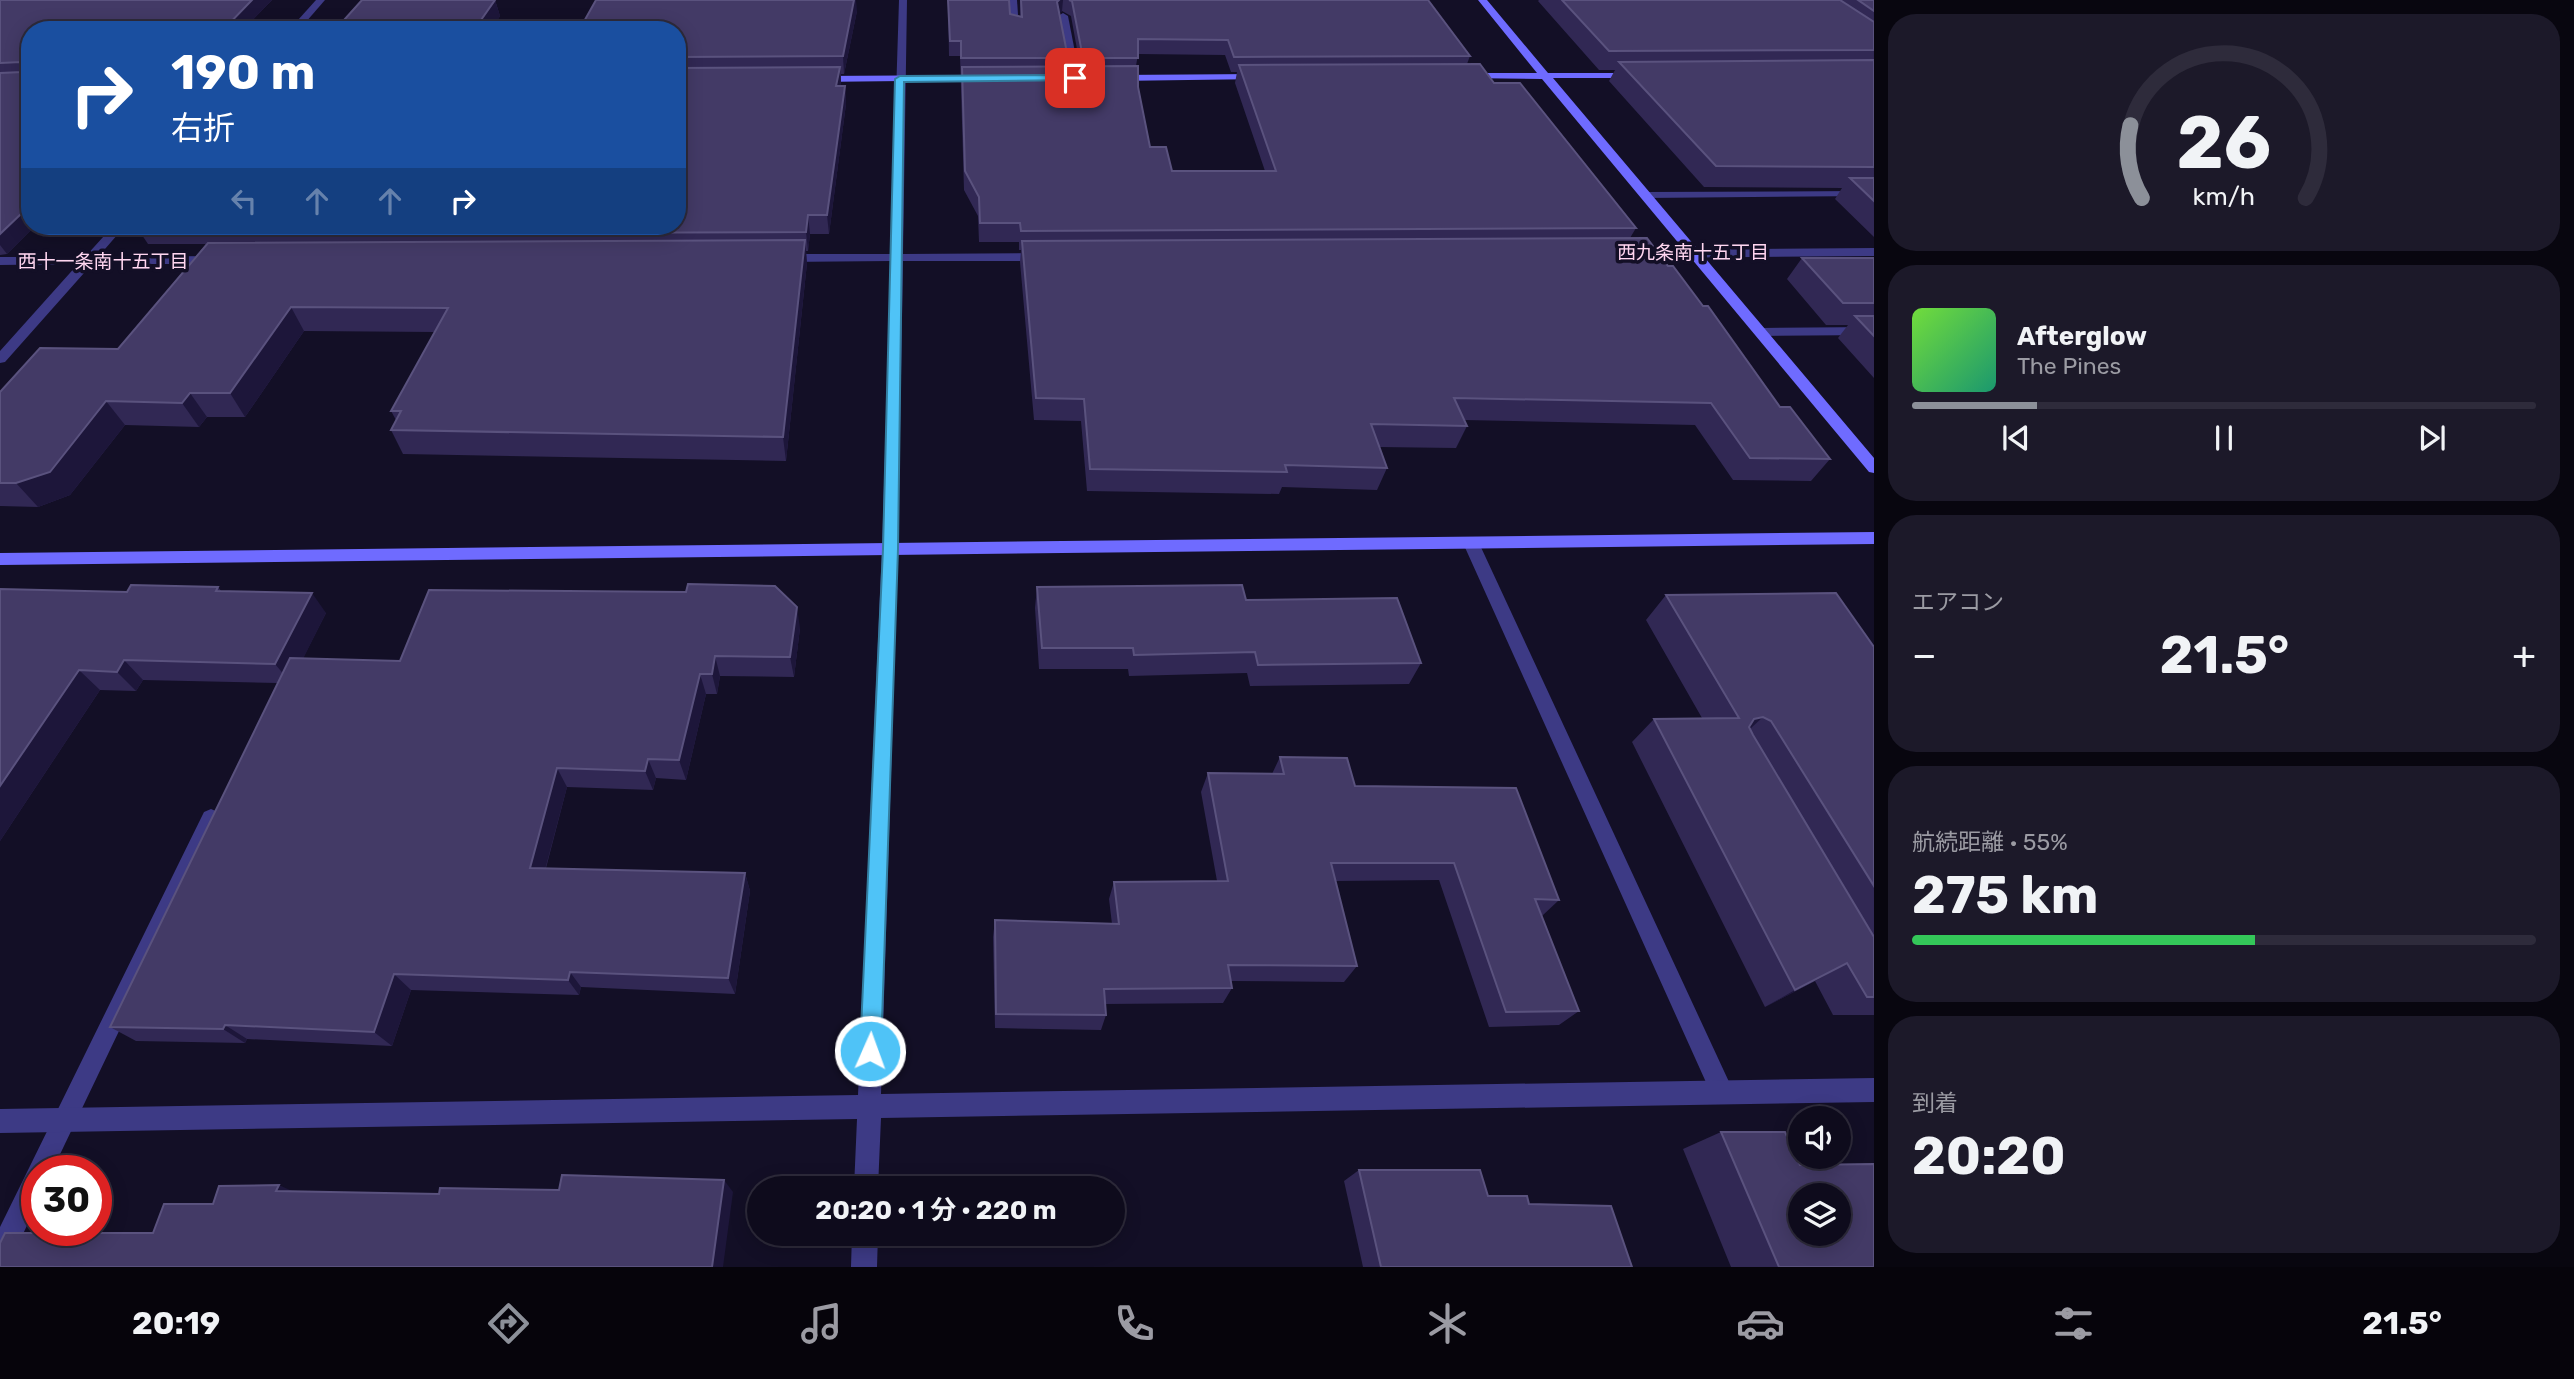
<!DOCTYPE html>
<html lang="ja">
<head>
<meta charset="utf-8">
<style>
  :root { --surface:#0e0b1c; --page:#1c1929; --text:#f1f3f6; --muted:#9b9ba3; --line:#2e2b3b; --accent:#8c9099 }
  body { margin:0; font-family:Rubik,"Noto Sans JP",sans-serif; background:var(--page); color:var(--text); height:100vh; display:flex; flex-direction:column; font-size:26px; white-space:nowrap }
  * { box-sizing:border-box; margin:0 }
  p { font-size:23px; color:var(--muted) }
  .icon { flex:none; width:38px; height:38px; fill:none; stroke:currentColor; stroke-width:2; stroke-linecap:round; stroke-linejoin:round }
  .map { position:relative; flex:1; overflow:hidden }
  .details { display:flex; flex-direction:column; gap:14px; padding:14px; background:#08060f; width:700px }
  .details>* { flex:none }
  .banner { position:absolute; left:21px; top:21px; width:665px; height:214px; border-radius:28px; box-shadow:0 4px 18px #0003,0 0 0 2px var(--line); background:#1a4fa0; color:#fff; overflow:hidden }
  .fabs { position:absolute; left:1788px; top:1106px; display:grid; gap:14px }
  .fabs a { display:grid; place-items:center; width:63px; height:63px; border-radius:50%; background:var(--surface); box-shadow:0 4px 18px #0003,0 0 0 2px var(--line); font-size:35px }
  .speed { position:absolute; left:21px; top:1155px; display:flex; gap:14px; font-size:35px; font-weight:700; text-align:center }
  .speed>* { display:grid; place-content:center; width:91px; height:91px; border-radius:50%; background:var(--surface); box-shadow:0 4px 18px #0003,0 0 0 2px var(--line); line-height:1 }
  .speed .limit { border:10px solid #d22; background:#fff; color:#111 }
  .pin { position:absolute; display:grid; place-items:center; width:60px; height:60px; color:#fff; margin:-30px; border-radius:14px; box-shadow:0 4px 10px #0006 }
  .me { position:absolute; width:77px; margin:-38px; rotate:2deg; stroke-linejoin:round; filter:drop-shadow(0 0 5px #0008) }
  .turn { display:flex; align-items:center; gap:24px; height:147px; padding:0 35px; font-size:32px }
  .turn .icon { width:91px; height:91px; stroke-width:2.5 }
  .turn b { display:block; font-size:49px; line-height:60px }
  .lanes { display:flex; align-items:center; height:66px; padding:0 35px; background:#0003; justify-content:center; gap:35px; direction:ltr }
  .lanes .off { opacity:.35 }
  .big { font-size:52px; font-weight:700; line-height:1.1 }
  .details .tile { flex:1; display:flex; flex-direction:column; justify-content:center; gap:10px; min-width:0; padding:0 24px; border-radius:28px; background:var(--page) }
  .details .dial { align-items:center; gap:0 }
  .dial svg { height:182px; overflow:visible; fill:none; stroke:var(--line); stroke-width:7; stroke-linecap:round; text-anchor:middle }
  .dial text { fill:var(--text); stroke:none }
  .song { display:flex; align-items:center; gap:21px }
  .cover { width:84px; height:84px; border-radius:10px; background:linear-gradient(135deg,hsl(100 70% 55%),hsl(160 70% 35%)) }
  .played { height:7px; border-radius:4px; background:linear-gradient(90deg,var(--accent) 20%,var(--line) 20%) }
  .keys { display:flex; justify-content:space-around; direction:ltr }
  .heat { display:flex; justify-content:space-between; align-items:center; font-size:38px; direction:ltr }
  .charge { height:10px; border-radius:5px; background:linear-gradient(90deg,#34c759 55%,var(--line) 0) }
  .trip { position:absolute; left:747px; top:1176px; width:378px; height:70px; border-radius:35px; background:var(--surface); box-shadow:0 4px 18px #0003,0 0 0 2px var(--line); font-weight:700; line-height:70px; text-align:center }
  .tab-bar { display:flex; height:112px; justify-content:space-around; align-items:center; background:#06040b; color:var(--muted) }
  .tab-bar .icon { width:49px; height:49px }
  .tab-bar .current { color:var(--accent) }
  .tab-bar b { font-size:32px; color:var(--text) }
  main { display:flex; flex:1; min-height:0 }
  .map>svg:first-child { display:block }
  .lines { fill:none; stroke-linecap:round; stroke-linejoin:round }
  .lane { fill:#3d3a85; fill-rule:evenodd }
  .street { fill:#3d3a85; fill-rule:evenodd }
  .secondary { fill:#6f6bff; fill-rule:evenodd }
  .wall { fill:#312854; fill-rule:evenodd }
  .shaded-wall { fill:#1d163a }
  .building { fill:#433a66; stroke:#5a527e; stroke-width:2; fill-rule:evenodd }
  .route { fill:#4fc3f7; stroke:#337fa1; stroke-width:2 }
  .labels { text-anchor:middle; stroke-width:7; stroke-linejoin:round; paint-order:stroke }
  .far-neighbourhood-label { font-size:19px; fill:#ffd6f0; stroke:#130f26 }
</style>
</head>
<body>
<main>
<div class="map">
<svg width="1874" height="1267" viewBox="0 0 1874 1267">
  <rect width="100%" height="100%" fill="#130f26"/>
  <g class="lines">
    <g class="lane">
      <path d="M1009 0H1017L1019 29 1011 27Z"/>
      <path d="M1063 13 1068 16 1080 78 1075 81 1070 78 1058 16Z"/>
      <path d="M1862 191 1868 194 1866 196 1645 198 1639 195 1645 192Z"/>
      <path d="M1874 327V335L1760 336 1753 332 1760 328Z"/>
      <path d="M1471 537 1479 543 1730 1084 1734 1092 1730 1100 1722 1104 1714 1100 1463 543Z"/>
      <path d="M211 809 218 812 221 818 52 1171H37V1204L9 1264 0 1267V1227L204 812Z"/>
    </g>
    <g class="street">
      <path d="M316 0H325L299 30H289Z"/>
      <path d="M899 0H907L903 254 1043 253 1049 257 1043 261H903L898 549 881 1094 1874 1078V1102L881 1118 878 1188H854L857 1119 0 1133V1109L858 1095 882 549 891 261 784 262 778 258 784 254H891Z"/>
      <path d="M113 226H125L98 257 217 256 223 260 217 264H92L5 362 0 363V351L78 264 0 265V257H85Z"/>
      <path d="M1874 248V256L1638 258 1632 254 1638 250Z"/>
      <path d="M852 1234H878L877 1267H851Z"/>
    </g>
    <g class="secondary">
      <path d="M1478 0H1487L1548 73H1640V77L1636 78H1553L1874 458V473L1869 472 1542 79 1461 78 1460 76 1465 73H1537Z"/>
      <path d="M1258 74 1263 77 1262 79 1115 81 1110 78 1115 75Z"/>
      <path d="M985 75 989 76V80L817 82 812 79 817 76Z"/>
      <path d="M1874 532V544L0 565V553Z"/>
    </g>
  </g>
  <g class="wall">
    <path d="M0 0H272L243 30H30V226H58L56 228 34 227 7 254 0 255Z"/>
    <path d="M362 0H495L500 16 491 30H348L344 20Z"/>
    <path d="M948 0H1009L1010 14 1020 16V0H1428L1470 56 1467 64 1494 83 1636 228 1630 238 1668 266 1780 407 1830 459 1811 481 1733 480 1695 425 1464 420 1467 426 1456 448 1379 447 1387 468 1377 490 1282 487 1279 494 1087 491 1081 421 1034 420 1020 262 1021 250H1019V242H979L978 216 964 190 960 56H949ZM1062 11 1071 16 1080 66H1067L1068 58 1059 13ZM1138 54 1225 55 1231 72H1237L1235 83 1265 171H1172L1150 147 1138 87 1136 66Z"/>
    <path d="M1539 0H1874V237L1835 199 1842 188 1704 187 1609 81 1615 70H1599L1538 1Z"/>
    <path d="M857 11 844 74H841V86H845L846 104 829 234H810L808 251H806L807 263 786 461 403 454 391 430 396 420 391 411 435 332 304 331 245 417H207L199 427 125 425 70 495 38 507 0 506V392L118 349 206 244H148L136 226H677V30H583L582 25Z"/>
    <path d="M1802 258H1874V378L1838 338 1848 325H1826L1787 279Z"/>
    <path d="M218 587 222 592 326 613 303 658 400 661 800 628 794 677 720 676 717 694H706L686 780 656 778 653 790 567 787 546 868 745 873 750 891 735 994 581 987 579 995 411 990 392 1046 247 1039 245 1043 136 1041 110 1027 278 683 143 680 136 691 100 690 0 841V589L127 592Z"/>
    <path d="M1037 587 1246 600 1421 663 1409 684 1250 686 1247 673 1129 676 1128 669H1039L1035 608Z"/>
    <path d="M1666 595 1874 647V1015H1833L1815 981 1765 1007 1632 742 1654 719 1702 718 1646 620Z"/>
    <path d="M1280 757 1355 786 1559 900 1542 916 1579 1011 1559 1025 1489 1027 1439 880 1335 881 1357 966 1344 982 1231 981 1232 988 1223 1003 1105 1004 1106 1015 1101 1030 995 1028 993 937 995 920 1112 924 1109 899 1114 882 1217 881 1201 792 1208 773 1272 774Z"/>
    <path d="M1721 1132 1800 1165 1874 1267H1731L1683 1149Z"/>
    <path d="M1359 1170 1529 1204 1632 1267H1363L1344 1181Z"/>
  </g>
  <g class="shaded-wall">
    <path d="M252 0H272L243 30H223Z"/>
    <path d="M495 0 500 16 491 30H474Z"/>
    <path d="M854 0H856L857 11 844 74 843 56Z"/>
    <path d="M1059 0H1063L1062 11 1055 17 1057 2Z"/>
    <path d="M840 67 841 85 837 104 836 86Z"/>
    <path d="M845 86 846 104 829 234 827 215Z"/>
    <path d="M23 212 30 221V226H33L34 227 7 254 0 245V234Z"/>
    <path d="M808 215 810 234 808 251 806 232Z"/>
    <path d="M805 240 807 263 786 461 783 437Z"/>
    <path d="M291 307 304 331 245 417 230 393Z"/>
    <path d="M190 393 207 417 199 427 182 403Z"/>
    <path d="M106 401 125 425 70 495 38 507 16 483Z"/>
    <path d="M312 593 326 613 291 683 275 664Z"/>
    <path d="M797 607 800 628 794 677 790 657Z"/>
    <path d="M715 656 720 676 717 694 712 674Z"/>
    <path d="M124 660 143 680 136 691 117 672Z"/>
    <path d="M79 670 100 690 0 841V786Z"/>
    <path d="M700 674 706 694 686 780 679 760Z"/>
    <path d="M1763 717 1738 740 1754 719Z"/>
    <path d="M648 759 656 778 653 790 645 771Z"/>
    <path d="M557 768 567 787 541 885 530 868Z"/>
    <path d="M745 873 750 891 735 994 728 978Z"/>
    <path d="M1847 963 1815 981 1765 1007 1795 990Z"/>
    <path d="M570 972 581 987 579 995 568 980Z"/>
    <path d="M394 974 411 990 392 1046 374 1032Z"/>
    <path d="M225 1025 247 1039 245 1043 223 1029Z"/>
    <path d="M724 1180 733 1192 723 1267H712Z"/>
    <path d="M279 1185 305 1197 276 1191Z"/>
  </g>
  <g class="building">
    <path d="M0 0H252L223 30H30V212H23L0 234V73L22 72 21 62 0 63Z"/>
    <path d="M362 0H495L474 30H350L358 20H344Z"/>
    <path d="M596 0H854L843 56 677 57V30H586L588 25H582Z"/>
    <path d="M948 0H1009L1010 14 1022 17 1021 0H1059L1057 2 1068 58H961V41H950Z"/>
    <path d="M1069 0H1428L1470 56 1234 57 1228 40 1138 39V58H1083L1072 1Z"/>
    <path d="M1562 0H1840L1874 22V50L1609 51Z"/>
    <path d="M1858 0H1874V11Z"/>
    <path d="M1874 60V167L1716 166 1619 62Z"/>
    <path d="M1480 64 1494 83H1520L1636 228 1021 231 1020 223H980L979 197 965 171 962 67 1138 66V87L1150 147H1166L1172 171H1276L1239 65Z"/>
    <path d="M840 67 836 86H845L827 215H808L806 232 220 234 228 226H677V68Z"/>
    <path d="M1850 178H1874V201Z"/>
    <path d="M1647 238 1668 266H1673L1703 306H1708L1780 407H1790L1830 459 1750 458 1711 403 1454 398 1467 426 1371 424 1387 468 1285 465 1287 472 1090 469 1084 399 1036 398 1022 241Z"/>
    <path d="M805 240 783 437 391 430 401 411H391L448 308 291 307 230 393H190L182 403 106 401 50 472 16 483H0V392L40 348 118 349 208 243Z"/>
    <path d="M1802 258H1874V303H1843Z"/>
    <path d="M1855 316H1874V336Z"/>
    <path d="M688 584 775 586 797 607 790 657 715 656 712 674H700L679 760 648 759 645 771 557 768 530 868 745 873 728 978 570 972 568 980 394 974 374 1032 225 1025 223 1029 110 1027 290 658 400 661 429 590 686 592Z"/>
    <path d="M131 585 218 587 216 591 312 593 275 664 124 660 117 672 79 670 0 786V589L127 592Z"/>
    <path d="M1242 585 1246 600 1397 598 1421 663 1258 665 1255 652 1134 655 1133 648H1042L1037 587Z"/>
    <path d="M1836 593 1874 647V886L1771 721 1763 717 1754 719 1749 727 1753 735 1874 937V997H1867L1847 963 1795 990 1654 719 1739 718 1666 595Z"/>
    <path d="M1280 757 1347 758 1355 786 1516 788 1559 900 1535 899 1579 1011 1506 1012 1454 863H1331L1357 966 1228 965 1232 988 1104 989 1106 1015 996 1014 995 920 1119 924 1114 882 1228 881 1208 773 1284 774Z"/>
    <path d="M1721 1132H1785L1800 1165 1874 1164V1267H1779ZM1801 1195H1839V1234H1801Z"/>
    <path d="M1359 1170H1480L1488 1196H1527L1529 1204 1611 1206 1632 1267H1381Z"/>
    <path d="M562 1175 724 1180 712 1267H0V1243L5 1233H153L164 1204H213L219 1186 279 1185 276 1191 439 1194 440 1188 559 1190Z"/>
  </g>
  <path class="route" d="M1075 75 1079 80 904 82 898 549 881 1051 878 1058 870 1062 863 1058 860 1051 883 549 895 79 900 76Z"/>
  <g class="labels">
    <g class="far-neighbourhood-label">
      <text x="1693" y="259">西九条南十五丁目</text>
      <text x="103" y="268">西十一条南十五丁目</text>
    </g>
  </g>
</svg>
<div class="fabs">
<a><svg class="icon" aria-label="sound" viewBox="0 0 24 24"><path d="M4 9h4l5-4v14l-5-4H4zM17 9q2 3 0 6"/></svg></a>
<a><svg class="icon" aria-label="layers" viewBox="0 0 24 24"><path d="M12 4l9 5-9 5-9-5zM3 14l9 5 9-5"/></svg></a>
</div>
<div class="speed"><div class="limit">30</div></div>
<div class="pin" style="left:1075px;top:78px;background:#d93025"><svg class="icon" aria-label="arrive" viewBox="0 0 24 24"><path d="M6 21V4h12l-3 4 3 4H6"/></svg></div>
<svg class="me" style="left:870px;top:1051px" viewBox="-20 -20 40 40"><circle r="17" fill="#4fc3f7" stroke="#fff" stroke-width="3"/><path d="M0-11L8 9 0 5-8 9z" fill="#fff"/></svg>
<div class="trip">20:20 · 1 分 · 220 m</div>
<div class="banner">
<div class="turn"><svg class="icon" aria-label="right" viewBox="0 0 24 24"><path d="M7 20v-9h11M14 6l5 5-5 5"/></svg><div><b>190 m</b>右折</div></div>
<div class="lanes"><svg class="icon off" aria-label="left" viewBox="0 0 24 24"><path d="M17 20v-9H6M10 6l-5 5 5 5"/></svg><svg class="icon off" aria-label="ahead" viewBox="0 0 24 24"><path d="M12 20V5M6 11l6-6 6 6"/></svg><svg class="icon off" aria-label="ahead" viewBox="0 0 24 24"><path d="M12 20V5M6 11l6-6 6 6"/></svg><svg class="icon" aria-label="right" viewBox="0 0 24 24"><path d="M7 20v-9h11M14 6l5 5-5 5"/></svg></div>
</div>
</div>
<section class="details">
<div class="tile dial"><svg viewBox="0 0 100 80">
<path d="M14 69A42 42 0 1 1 86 69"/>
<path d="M14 69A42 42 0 0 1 9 37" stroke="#8c9099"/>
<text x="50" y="56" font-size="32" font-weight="700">26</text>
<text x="50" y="72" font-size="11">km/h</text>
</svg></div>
<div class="tile">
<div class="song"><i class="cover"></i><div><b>Afterglow</b><p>The Pines</p></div></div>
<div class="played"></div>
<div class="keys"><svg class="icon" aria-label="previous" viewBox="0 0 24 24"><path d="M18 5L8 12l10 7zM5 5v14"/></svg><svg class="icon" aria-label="pause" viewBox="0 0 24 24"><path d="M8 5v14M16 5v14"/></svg><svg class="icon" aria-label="next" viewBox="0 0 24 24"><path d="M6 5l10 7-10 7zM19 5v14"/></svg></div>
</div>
<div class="tile"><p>エアコン</p>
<div class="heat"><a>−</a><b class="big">21.5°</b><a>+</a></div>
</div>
<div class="tile"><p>航続距離 · 55%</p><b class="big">275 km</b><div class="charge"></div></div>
<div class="tile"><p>到着</p><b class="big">20:20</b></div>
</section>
</main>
<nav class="tab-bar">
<b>20:19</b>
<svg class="icon current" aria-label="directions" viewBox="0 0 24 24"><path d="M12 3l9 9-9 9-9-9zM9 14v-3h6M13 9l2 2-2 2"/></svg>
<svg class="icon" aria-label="music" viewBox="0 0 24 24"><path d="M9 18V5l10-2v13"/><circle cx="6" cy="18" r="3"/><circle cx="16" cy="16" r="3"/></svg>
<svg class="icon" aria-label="phone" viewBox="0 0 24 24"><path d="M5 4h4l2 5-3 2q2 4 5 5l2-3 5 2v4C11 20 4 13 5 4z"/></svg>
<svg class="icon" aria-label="climate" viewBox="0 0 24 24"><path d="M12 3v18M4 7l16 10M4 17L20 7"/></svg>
<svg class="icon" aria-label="car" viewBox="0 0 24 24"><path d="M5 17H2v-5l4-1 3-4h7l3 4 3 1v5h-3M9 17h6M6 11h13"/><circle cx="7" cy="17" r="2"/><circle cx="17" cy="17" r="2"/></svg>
<svg class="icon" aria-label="filters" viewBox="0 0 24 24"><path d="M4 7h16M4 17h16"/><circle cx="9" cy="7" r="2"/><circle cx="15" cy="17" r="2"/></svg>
<b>21.5°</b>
</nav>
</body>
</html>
